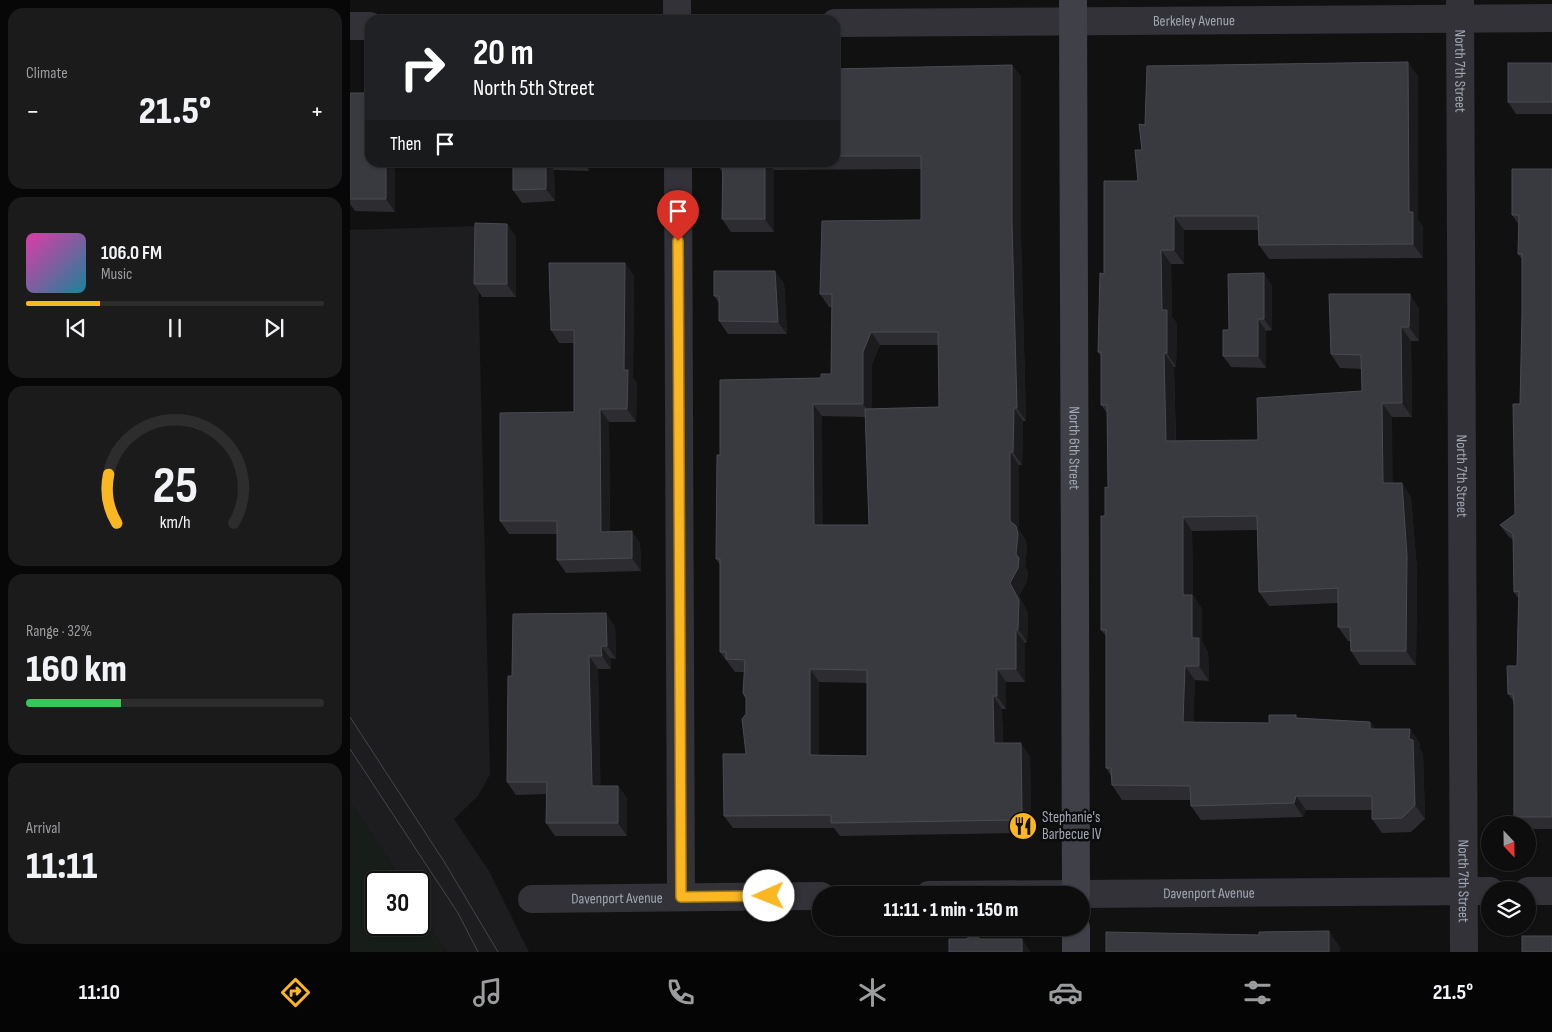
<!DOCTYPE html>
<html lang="en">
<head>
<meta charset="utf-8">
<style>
  :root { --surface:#0d0d0e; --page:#1b1b1c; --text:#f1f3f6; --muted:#9a9c9e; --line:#2d2d2e; --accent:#fab721 }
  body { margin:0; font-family:"Sofia Sans Condensed",sans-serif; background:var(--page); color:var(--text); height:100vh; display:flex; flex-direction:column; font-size:19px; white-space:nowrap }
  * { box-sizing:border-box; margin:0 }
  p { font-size:16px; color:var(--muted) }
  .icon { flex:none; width:28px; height:28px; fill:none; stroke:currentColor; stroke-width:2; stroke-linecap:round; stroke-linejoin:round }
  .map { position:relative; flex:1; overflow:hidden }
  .side { display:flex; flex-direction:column; gap:8px; padding:8px; background:#070708; width:350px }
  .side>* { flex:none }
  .hud { position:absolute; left:15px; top:15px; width:475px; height:152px; border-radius:15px; box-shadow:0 1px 4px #0004,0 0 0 1px var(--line); background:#202124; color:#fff; overflow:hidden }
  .needle { width:32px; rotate:158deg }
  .controls { position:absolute; left:1131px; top:816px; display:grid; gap:10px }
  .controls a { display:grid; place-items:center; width:55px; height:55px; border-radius:50%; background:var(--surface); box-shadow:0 1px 4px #0004,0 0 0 1px var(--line); font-size:25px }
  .speed { position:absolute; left:15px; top:871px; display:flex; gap:10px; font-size:25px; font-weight:700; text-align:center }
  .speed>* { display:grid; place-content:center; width:65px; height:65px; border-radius:50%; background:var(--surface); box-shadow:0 1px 4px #0004,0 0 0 1px var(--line); line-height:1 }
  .speed .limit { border:2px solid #111; border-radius:8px; background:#fff; color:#111 }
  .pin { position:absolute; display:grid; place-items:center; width:42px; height:42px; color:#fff; margin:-51px -21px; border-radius:50% 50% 50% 0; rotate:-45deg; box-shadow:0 0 5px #0007 }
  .pin .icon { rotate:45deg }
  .me { position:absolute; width:55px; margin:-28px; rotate:269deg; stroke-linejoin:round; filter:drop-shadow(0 0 4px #0008) }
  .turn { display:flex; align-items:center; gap:18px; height:105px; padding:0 25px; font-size:22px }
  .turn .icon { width:65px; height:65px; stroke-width:2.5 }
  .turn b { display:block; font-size:35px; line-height:42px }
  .then { display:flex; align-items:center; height:48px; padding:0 25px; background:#0003; gap:10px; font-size:19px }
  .big { font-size:38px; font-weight:800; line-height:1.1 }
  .side .tile { flex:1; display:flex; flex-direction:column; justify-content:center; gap:8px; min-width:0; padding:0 18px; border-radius:15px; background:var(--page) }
  .side .dial { align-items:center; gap:0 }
  .dial svg { height:130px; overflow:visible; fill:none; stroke:var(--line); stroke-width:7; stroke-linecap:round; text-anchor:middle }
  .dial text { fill:var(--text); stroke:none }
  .song { display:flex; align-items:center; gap:15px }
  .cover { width:60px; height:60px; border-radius:8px; background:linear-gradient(135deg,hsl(320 70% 55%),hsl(190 70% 35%)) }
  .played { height:5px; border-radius:2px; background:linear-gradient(90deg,var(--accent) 25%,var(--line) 25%) }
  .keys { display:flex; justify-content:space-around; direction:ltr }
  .heat { display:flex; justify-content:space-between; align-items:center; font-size:28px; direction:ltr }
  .charge { height:8px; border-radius:4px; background:linear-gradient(90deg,#34c759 32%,var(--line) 0) }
  .trip { position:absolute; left:462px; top:886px; width:278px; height:50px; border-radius:25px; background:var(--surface); box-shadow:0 1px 4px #0004,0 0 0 1px var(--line); font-weight:800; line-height:50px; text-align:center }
  .dock { display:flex; height:80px; justify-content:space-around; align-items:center; background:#050506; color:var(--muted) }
  .dock .icon { width:35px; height:35px }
  .dock .current { color:var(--accent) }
  .dock b { font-size:22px; color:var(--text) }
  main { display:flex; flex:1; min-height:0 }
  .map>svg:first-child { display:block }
  .built { fill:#1d1d1f }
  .green { fill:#171d18 }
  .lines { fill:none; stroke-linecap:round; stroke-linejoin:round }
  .street { stroke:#323238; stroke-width:28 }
  .secondary { stroke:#404148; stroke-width:28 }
  .tram { stroke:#45464d; stroke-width:1 }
  .wall { fill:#2d2d31; fill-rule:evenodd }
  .shaded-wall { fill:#1c1c1f }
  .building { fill:#393a3f; stroke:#4a4b51; fill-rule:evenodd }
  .route-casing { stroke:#a27715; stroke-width:12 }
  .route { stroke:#fab721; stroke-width:9 }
  .labels { text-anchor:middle; stroke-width:5; stroke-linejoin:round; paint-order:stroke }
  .street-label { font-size:15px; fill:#a1a7b4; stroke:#0c0c0d }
  .poi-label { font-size:15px; fill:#a1a7b4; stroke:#0c0c0d; text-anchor:start }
</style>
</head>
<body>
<main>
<section class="side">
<div class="tile"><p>Climate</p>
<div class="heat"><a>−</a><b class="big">21.5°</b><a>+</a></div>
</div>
<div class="tile">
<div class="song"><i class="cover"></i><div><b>106.0 FM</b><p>Music</p></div></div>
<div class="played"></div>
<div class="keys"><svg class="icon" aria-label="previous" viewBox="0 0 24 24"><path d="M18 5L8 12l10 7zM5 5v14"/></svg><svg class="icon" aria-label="pause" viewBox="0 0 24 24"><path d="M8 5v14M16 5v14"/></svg><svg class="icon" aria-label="next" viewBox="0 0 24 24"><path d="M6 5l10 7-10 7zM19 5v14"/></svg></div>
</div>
<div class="tile dial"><svg viewBox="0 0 100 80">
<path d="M14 69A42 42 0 1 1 86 69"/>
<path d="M14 69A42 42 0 0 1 9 39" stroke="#fab721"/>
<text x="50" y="56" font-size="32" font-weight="700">25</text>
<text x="50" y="72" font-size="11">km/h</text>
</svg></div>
<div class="tile"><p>Range · 32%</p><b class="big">160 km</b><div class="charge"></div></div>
<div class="tile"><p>Arrival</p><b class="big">11:11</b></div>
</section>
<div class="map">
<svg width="1202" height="952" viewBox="0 0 1202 952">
  <rect width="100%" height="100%" fill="#111112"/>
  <path class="built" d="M127 226 140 774 128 796 104 819 139 871 179 952H96L69 908V882H53L0 802V230Z"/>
  <path class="green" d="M0 802 53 882H26V925H69V908L96 952H0Z"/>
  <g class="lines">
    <g class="street">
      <path d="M327 0V20"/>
      <path id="s1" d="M1110 0 1114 952"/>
      <path id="s2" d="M485 23 1202 18"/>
      <path d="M0 26H20"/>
      <path d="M328 162 331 897"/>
      <path d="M1178 891H1202"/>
      <path id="s3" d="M579 895 1140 891"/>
      <path id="s4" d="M182 899 471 896"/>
    </g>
    <g class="secondary">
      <path id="s5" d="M723 0 726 895"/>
      <path d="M726 928V952"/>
    </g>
    <g class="tram">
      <path d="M0 717 95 863 148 952"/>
      <path d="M0 749 108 913 128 952"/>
    </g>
  </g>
  <g class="wall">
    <path d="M1202 63V114H1166L1158 102Z"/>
    <path d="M662 65 671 77V236L676 421H673L672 465H669V530L675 539 677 547 675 567 678 571 677 581 669 596 678 613 677 642 675 643V682H656V709H652L653 743 680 756 681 825 674 833 490 836 484 828H383L374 816 396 754V698L394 672H385L370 652V565L366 559 370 455 471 378 481 374 482 307H479L470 294 571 220V169L424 170V232H381L372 219V172L366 162H485V69ZM530 345H589V407L522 409V364ZM472 416 515 417 519 525H472ZM469 682 517 683V756L469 755Z"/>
    <path d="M1068 76V220L1073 227V258L919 259 909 245 908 230H834V264H821L822 317 827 324 826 367H824L826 441 908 440 1012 391V369L990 368 981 354 1069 308V341H1061L1062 417H1042V483L1061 497 1067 570 1066 665H1010L1001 651 1000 641H998L988 627V603L919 606 909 592 907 530 842 531 843 595 852 609V642L858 652 859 681 845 680 843 722 919 723 948 718 1020 722 1025 729 1070 743V749L1073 754 1075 819 1061 832 1032 833 1022 819V810H956L953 817 851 820 841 806V800H772L762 785 761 776 756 768V636L751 630 755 516 758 488 757 413 751 405V356L748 352 754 274 788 181 795 125Z"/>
    <path d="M0 93 20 162H275V164L239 163V171L204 170 205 201 172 203 163 190V167L45 166V212L5 211 0 204Z"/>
    <path d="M1202 169V829H1178V825H1170L1164 817V702L1158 694 1167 666 1168 598 1164 592 1163 540 1159 537 1150 525 1165 514 1170 404 1172 315V259L1168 254 1169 225 1162 215Z"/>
    <path d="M157 224 166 237V297H132L124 284Z"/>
    <path d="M284 275 283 378 287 383 286 422H259L260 531 290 543 291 571 216 573 207 560V534H159L150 521 224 412V343H209L201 330Z"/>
    <path d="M434 283 437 334H378L369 321V303L364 296Z"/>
    <path d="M922 285V330L916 331V368L881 367 873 356 879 330Z"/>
    <path d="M265 626 266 659 260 658 261 669H248L250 786H268L277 798V836H205L196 823V794L166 795 157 782 162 676Z"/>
  </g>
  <g class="shaded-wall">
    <path d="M1058 62 1068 76V220L1073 227V258L1063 244 1059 212Z"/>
    <path d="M662 65 671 77V236L676 421 667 408 662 223Z"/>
    <path d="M36 162H42L45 166V212L36 199Z"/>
    <path d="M196 162H199L204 170 205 201 196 189Z"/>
    <path d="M233 162H238L239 171Z"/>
    <path d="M415 162H419L424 170V232L415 219Z"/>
    <path d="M824 216 834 230V264L824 250Z"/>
    <path d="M157 224 166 237V297L157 284Z"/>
    <path d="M811 250 821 264 822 317 827 324 826 367 817 353 812 310Z"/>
    <path d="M275 263 284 275 283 378 287 383 286 422 277 409 274 370Z"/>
    <path d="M425 271 434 283 437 334 428 322Z"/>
    <path d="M914 273 922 285V330L914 319Z"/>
    <path d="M1060 294 1069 308V341L1059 327Z"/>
    <path d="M908 319 916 331V368L908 356Z"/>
    <path d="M1051 327 1061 341 1062 417 1052 403Z"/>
    <path d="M521 332 530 345 522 364V417L513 404V352Z"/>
    <path d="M814 353 824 367 826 455 816 441Z"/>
    <path d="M1032 403 1042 417 1043 497 1033 483Z"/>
    <path d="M463 404 472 416 473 537 464 525Z"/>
    <path d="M664 408 673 421 672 465 663 452Z"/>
    <path d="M250 409 259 422 260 544 251 532Z"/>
    <path d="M660 452 669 465V530L675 539 677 547 675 567 678 571 677 581 669 596 678 613 677 642 668 629 660 583 666 554 660 521Z"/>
    <path d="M1052 483 1061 497 1067 570 1066 665 1056 651Z"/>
    <path d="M833 517 842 531 843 595 852 609V642L858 652 859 681 849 666 842 638 833 595Z"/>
    <path d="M282 531 290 543 291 571 282 558Z"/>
    <path d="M256 613 265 626 266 659 257 646Z"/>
    <path d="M666 631 675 643V682L666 669Z"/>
    <path d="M251 646 260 658 261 669 252 656Z"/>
    <path d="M239 656 248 669 251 798 242 786Z"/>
    <path d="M835 666 845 680 843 736 833 722Z"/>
    <path d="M460 669 469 682V768L460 755Z"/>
    <path d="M647 669 656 682V709L647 696Z"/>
    <path d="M643 696 652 709 653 756 644 743Z"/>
    <path d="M1020 722 1029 736 1020 729Z"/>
    <path d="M1060 729 1070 743V749L1073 754 1075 819 1065 805 1059 739Z"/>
    <path d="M671 743 680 756 681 825 674 833 665 820Z"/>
    <path d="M268 786 277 798V836L268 823Z"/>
    <path d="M946 796 956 810 953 817 944 803Z"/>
    <path d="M979 931 990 947V952H979Z"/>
    <path d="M672 939 680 951V952H672Z"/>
  </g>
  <g class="building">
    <path d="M1058 62 1059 212H1063V244L909 245 908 216H824V250H811L812 310H817V353H814L816 441 908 440 907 398 1012 391 1011 355 981 354 979 294H1060L1059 327H1051L1052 403H1032L1033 483H1052L1057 556 1056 651H1001L1000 627H988V588L909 592 907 516 833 517V595H842V638H849V666H835L833 722 919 723V715H946V718L1020 722V729H1060L1059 739 1063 740 1065 805 1052 818 1022 819V796H946L944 803 841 806 840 786 762 785 761 768H756V630H751V516H755V487L758 488 757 405H751V352H748L750 273 754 274V181H788L785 150H792L789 124 795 125 797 66Z"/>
    <rect x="1158" y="63" width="44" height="39"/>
    <path d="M662 65V223L667 408H664L663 452H660V521L666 526 668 534 666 554 669 558 668 568 660 583 669 600 668 629 666 631V669H647V696H643L644 743H671L672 812 665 820 481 823V815L374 816 373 754H396L392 719 396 714V698L393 693 395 660 376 659V652H370V559H366L367 455H370V380L471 378V374H481L482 294H470L472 221 571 220V156H485V69ZM521 332H588L589 407 515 409 519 525H464L463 404H513V352ZM460 669 517 670V756L460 755Z"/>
    <path d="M0 93H20V162H36V199H0Z"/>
    <path d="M163 162H196V189L163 190Z"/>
    <path d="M373 162H415V219H372Z"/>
    <path d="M1162 169H1202V817H1164V705L1163 694H1158L1157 666H1167L1169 591 1164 592 1163 534 1150 525 1165 514 1163 404H1170L1172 315V254H1168L1169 215H1162Z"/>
    <path d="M125 223 157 224V284H124Z"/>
    <path d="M199 263H275L274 370H278L277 409H250L251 532 282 531V558L207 560V521H150V413L224 412V330H201Z"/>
    <path d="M364 271H425L428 322 369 321V296H364Z"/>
    <path d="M914 273V319H908V356H873V330H879L878 274Z"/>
    <path d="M256 613 257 646H251L252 656H239L242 786H268V823H196L197 782H157L158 676H162L163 614Z"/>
    <path d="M979 931V952H756V932L909 935V932Z"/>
    <path d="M624 934 630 939H672V952H599V939H616Z"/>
    <rect x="1172" y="936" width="30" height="16"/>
  </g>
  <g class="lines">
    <defs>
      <path id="route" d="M328 241 331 897 419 896"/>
    </defs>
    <use href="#route" class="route-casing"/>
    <use href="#route" class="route"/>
  </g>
  <defs>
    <symbol id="restaurant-disc" viewBox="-11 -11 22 22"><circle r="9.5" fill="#fab721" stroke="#0c0c0d"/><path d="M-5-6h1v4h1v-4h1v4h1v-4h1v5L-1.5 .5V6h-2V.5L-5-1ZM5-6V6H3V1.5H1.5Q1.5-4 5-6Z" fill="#111"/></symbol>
  </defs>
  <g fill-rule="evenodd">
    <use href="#restaurant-disc" x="657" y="810" width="32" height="32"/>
  </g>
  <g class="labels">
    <g class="street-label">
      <text dy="5" stroke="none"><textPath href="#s2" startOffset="359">Berkeley Avenue</textPath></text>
      <text dy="5" stroke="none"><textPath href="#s1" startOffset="71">North 7th Street</textPath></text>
      <text dy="5" stroke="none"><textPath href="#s5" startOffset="448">North 6th Street</textPath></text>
      <text dy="5" stroke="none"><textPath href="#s1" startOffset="476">North 7th Street</textPath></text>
      <text dy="5" stroke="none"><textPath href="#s1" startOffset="881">North 7th Street</textPath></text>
      <text dy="5" stroke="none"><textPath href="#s3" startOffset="280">Davenport Avenue</textPath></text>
      <text dy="5" stroke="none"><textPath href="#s4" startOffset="85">Davenport Avenue</textPath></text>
    </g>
    <g class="poi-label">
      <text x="692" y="822">Stephanie's<tspan x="692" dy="17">Barbecue IV</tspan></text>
    </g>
  </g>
</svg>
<div class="controls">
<a><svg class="needle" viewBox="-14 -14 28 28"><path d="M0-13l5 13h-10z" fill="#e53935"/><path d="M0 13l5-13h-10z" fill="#9a9c9e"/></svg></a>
<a><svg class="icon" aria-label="layers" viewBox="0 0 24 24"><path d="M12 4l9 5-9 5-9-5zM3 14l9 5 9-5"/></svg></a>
</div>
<div class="speed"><div class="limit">30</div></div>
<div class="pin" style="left:328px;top:241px;background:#d93025"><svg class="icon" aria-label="arrive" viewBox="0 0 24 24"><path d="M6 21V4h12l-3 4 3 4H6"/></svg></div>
<svg class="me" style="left:419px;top:896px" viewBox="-20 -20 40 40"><circle r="19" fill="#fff"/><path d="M0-13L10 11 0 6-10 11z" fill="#fab721"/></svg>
<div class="trip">11:11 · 1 min · 150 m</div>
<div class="hud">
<div class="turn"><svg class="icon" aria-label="right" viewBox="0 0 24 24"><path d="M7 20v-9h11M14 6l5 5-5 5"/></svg><div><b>20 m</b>North 5th Street</div></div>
<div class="then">Then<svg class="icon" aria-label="arrive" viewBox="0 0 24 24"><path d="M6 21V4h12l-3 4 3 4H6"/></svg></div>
</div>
</div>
</main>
<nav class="dock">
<b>11:10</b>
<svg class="icon current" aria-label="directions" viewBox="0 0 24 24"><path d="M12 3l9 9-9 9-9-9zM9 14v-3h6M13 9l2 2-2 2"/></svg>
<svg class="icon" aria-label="music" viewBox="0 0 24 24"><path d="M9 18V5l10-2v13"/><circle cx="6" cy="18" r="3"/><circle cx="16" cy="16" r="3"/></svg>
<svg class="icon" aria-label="phone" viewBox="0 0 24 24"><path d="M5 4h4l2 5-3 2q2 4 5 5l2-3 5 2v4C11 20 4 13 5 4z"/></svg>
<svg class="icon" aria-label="climate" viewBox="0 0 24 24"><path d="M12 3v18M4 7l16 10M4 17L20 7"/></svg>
<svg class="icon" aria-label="car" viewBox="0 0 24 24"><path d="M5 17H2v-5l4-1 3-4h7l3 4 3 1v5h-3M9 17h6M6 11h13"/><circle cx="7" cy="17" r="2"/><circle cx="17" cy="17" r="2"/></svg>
<svg class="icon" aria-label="filters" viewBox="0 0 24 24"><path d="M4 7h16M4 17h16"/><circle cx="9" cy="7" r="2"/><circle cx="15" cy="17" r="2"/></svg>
<b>21.5°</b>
</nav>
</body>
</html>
